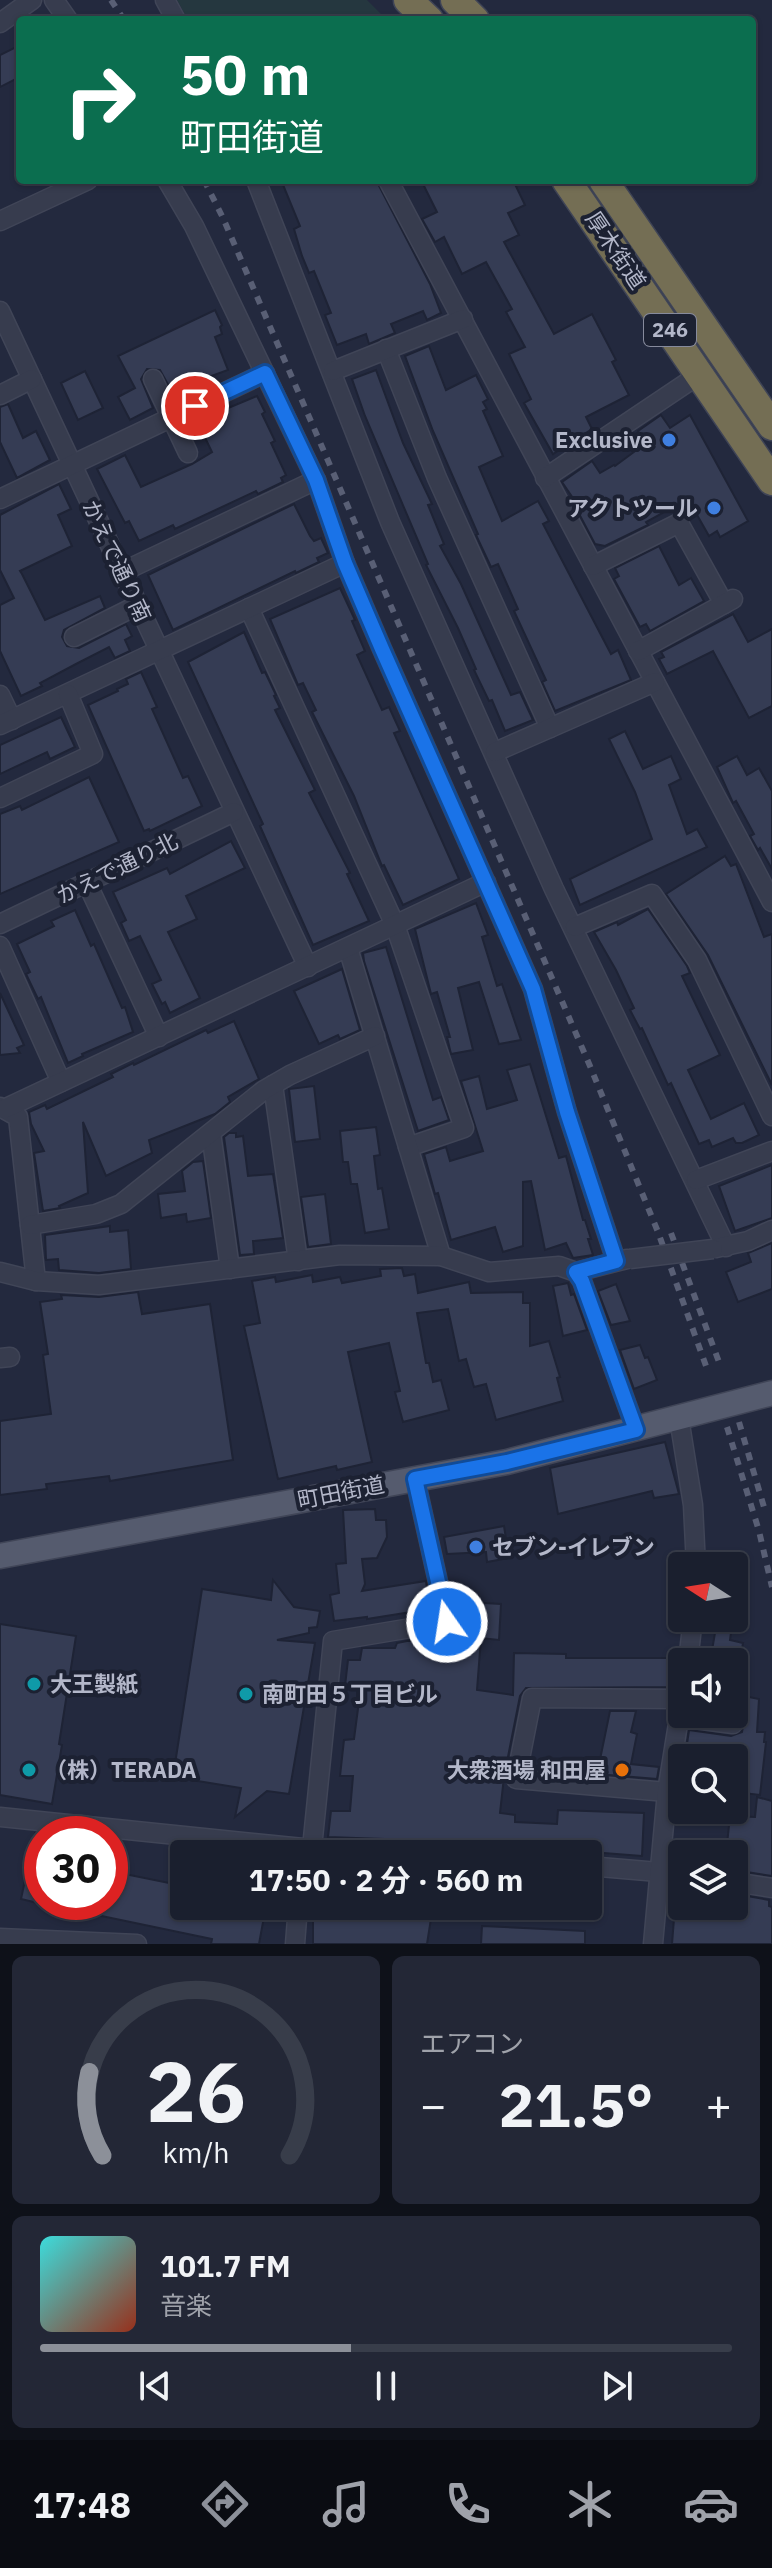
<!DOCTYPE html>
<html lang="ja">
<head>
<meta charset="utf-8">
<style>
  :root { --surface:#1a1f2e; --page:#232736; --text:#f1f3f6; --muted:#9fa2aa; --line:#383d4a; --accent:#8c9099 }
  body { margin:0; font-family:"IBM Plex Sans","Noto Sans JP",sans-serif; background:var(--page); color:var(--text); height:100vh; display:flex; flex-direction:column; font-size:30px; white-space:nowrap }
  * { box-sizing:border-box; margin:0 }
  p { font-size:26px; color:var(--muted) }
  .icon { flex:none; width:44px; height:44px; fill:none; stroke:currentColor; stroke-width:2; stroke-linecap:round; stroke-linejoin:round }
  .map { position:relative; height:1944px; overflow:hidden }
  .drawer { display:flex; flex-direction:column; gap:12px; padding:12px; background:#0e1119; flex:1 }
  .drawer>* { flex:none }
  .top-card { position:absolute; left:16px; top:16px; width:740px; height:168px; border-radius:8px; box-shadow:0 2px 6px #0004,0 0 0 2px var(--line); background:#0b6e4f; color:#fff; overflow:hidden }
  .needle { width:52px; rotate:282deg }
  .buttons { position:absolute; left:668px; top:1552px; display:grid; gap:16px }
  .buttons a { display:grid; place-items:center; width:80px; height:80px; border-radius:8px; background:var(--surface); box-shadow:0 2px 6px #0004,0 0 0 2px var(--line); font-size:40px }
  .speed { position:absolute; left:24px; top:1816px; display:flex; gap:16px; font-size:40px; font-weight:700; text-align:center }
  .speed>* { display:grid; place-content:center; width:104px; height:104px; border-radius:50%; background:var(--surface); box-shadow:0 2px 6px #0004,0 0 0 2px var(--line); line-height:1 }
  .speed .limit { border:12px solid #d22; background:#fff; color:#111 }
  .pin { position:absolute; display:grid; place-items:center; width:68px; height:68px; color:#fff; margin:-34px; border:4px solid #fff; border-radius:50%; box-shadow:0 2px 8px #0007 }
  .me { position:absolute; width:88px; margin:-44px; rotate:347deg; stroke-linejoin:round; filter:drop-shadow(0 0 6px #0008) }
  .turn { display:flex; align-items:center; gap:28px; height:168px; padding:0 32px; font-size:36px }
  .turn .icon { width:104px; height:104px; stroke-width:2.5 }
  .turn b { display:block; font-size:56px; line-height:68px }
  .big { font-size:60px; font-weight:700; line-height:1.1 }
  .drawer .widget { flex:1; display:flex; flex-direction:column; justify-content:center; gap:12px; min-width:0; padding:0 28px; border-radius:12px; background:var(--page) }
  .drawer .dial { align-items:center; gap:0 }
  .dial svg { height:208px; overflow:visible; fill:none; stroke:var(--line); stroke-width:7; stroke-linecap:round; text-anchor:middle }
  .dial text { fill:var(--text); stroke:none }
  .song { display:flex; align-items:center; gap:24px }
  .cover { width:96px; height:96px; border-radius:12px; background:linear-gradient(135deg,hsl(180 70% 55%),hsl(10 70% 35%)) }
  .played { height:8px; border-radius:4px; background:linear-gradient(90deg,var(--accent) 45%,var(--line) 45%) }
  .keys { display:flex; justify-content:space-around; direction:ltr }
  .heat { display:flex; justify-content:space-between; align-items:center; font-size:44px; direction:ltr }
  .drawer .tiles { flex:1; display:grid; gap:12px; grid-template-columns:1fr 1fr }
  .widget:last-child { grid-column:span 2 }
  .trip { position:absolute; left:170px; top:1840px; width:432px; height:80px; border-radius:8px; background:var(--surface); box-shadow:0 2px 6px #0004,0 0 0 2px var(--line); font-weight:700; line-height:80px; text-align:center }
  .menu { display:flex; height:128px; justify-content:space-around; align-items:center; background:#0a0c12; color:var(--muted) }
  .menu .icon { width:56px; height:56px }
  .menu .on { color:var(--accent) }
  .menu b { font-size:36px; color:var(--text) }
  .map>svg:first-child { display:block }
  .green { fill:#25373f }
  .building { fill:#353c54; stroke:#1e2335; stroke-width:2 }
  .lines { fill:none; stroke-linecap:round; stroke-linejoin:round }
  .minor-casing { stroke:#404557; stroke-width:21 }
  .major-casing { stroke:#404557; stroke-width:27 }
  .highway-casing { stroke:#3f4456; stroke-width:31 }
  .minor { stroke:#373c4e; stroke-width:18 }
  .major { stroke:#555b6e; stroke-width:24 }
  .highway { stroke:#746e54; stroke-width:28 }
  .rail { stroke:#595f75; stroke-width:6; stroke-dasharray:8 8; stroke-linecap:butt }
  .minor-bridge-casing { stroke:#404557; stroke-width:21; stroke-linecap:butt }
  .minor-bridge { stroke:#373c4e; stroke-width:18 }
  .route-casing { stroke:#114b97; stroke-width:20 }
  .route { stroke:#1a73e8; stroke-width:14 }
  .shop-dot { fill:#3f7fe0; stroke:#1c2132; stroke-width:3 }
  .culture-dot { fill:#0f9aa8; stroke:#1c2132; stroke-width:3 }
  .food-dot { fill:#e8710a; stroke:#1c2132; stroke-width:3 }
  .labels { text-anchor:middle; stroke-width:8; stroke-linejoin:round; paint-order:stroke }
  .shield { fill:#1c2132; stroke:#868a9c; stroke-width:2 }
  .shield-label { font-size:20px; font-weight:bold; fill:#b3b7c9 }
  .street-label { font-size:22px; fill:#b3b7c9; stroke:#1c2132 }
  .poi-label { font-size:22px; font-weight:bold; fill:#b3b7c9; stroke:#1c2132; text-anchor:start }
</style>
</head>
<body>
<div class="map">
<svg width="772" height="1944" viewBox="0 0 772 1944">
  <rect width="100%" height="100%" fill="#23293e"/>
  <path class="green" d="M177 0H367L387 20H188Z"/>
  <g class="building">
    <path d="M20 45V77L0 87V55Z"/>
    <path d="M281 180H376L430 284 441 313 427 320 423 311 391 324 395 333 369 344 366 334 337 345 325 315 331 313 314 271 309 273 302 256 294 229 300 226Z"/>
    <path d="M421 180H513L525 205 508 213 519 235 504 242 554 334 592 314 616 360 612 362 629 395 586 417 592 429 553 454 524 403 531 399 509 354 525 347 506 312 512 309 486 262 462 274 444 237 435 242 422 219 437 212Z"/>
    <path d="M215 310 222 325 220 327 222 334 215 337 228 370 200 380 202 385 178 397H175L160 370 147 369 141 379 153 408 130 420 118 397 135 388 118 356Z"/>
    <path d="M429 346 446 390 476 375 488 399 483 402 487 409 483 411 503 456 479 467 502 521 538 501 549 521 543 524 611 654 618 650 631 680 555 711 542 682 546 680 514 611 518 609 498 564 491 567 476 535 478 534 433 431 405 356Z"/>
    <path d="M376 370 403 443 432 504 428 505 444 544 440 546 461 584 511 695 520 692 533 720 505 731 492 700 489 701 474 670 476 669 458 628 426 565 428 564 365 416 352 379Z"/>
    <path d="M85 371 103 408 78 420 61 383Z"/>
    <path d="M257 396 265 412 262 414 275 441 271 443 286 475 281 478 283 482 258 494 256 491 175 529 173 525 139 541 129 521 125 523 97 469 125 455 141 487 192 464 212 452 197 421Z"/>
    <path d="M8 404 23 438 36 431 50 460 17 478 0 442V407Z"/>
    <path d="M661 415 670 428 690 415 748 521 720 537 717 531 709 536 688 499 646 522 648 525 605 546 595 544 576 508 579 507 562 482 592 461 600 473 614 465 615 466 646 443 638 431Z"/>
    <path d="M59 484 71 509 58 515 72 546 20 571 22 574 45 620 100 596 105 608 64 630 62 637 67 646 79 648 126 624 132 636 125 640 130 651 115 658 109 647 76 664 40 683 42 686 21 696 0 651V605L14 598 0 570V515Z"/>
    <path d="M294 504 310 536 314 541 321 538 328 553 317 558 319 562 296 573 295 571 173 630 148 575Z"/>
    <path d="M659 546 679 585 691 578 704 601 650 631 646 624 640 627 614 579 619 576 615 568Z"/>
    <path d="M340 588 355 620 352 621 365 651 357 655 382 710 389 707 400 731 394 733 459 879 403 905 384 865 382 866 354 796 312 712 316 710 303 683 298 685 270 619Z"/>
    <path d="M733 614 748 642 772 629V706L749 718 713 651 667 674 659 659 664 657 661 652Z"/>
    <path d="M244 632 262 673 265 672 276 695 274 696 280 708 275 710 315 790 309 793 350 873 347 874 369 921 313 945 260 826 263 824 188 662Z"/>
    <path d="M141 672 157 707 152 709 183 778 188 776 202 806 150 831 149 829 144 831 88 705 118 691 117 689 128 684 126 679Z"/>
    <path d="M61 717 75 747 50 759 47 752 0 774V745Z"/>
    <path d="M625 731 643 769 671 756 681 779 669 785 687 834 697 829 707 847 580 905 570 879 652 839 635 792 609 739Z"/>
    <path d="M737 756 747 775 759 768 772 791V869L760 848 758 850 750 836 754 834 736 801 733 803 717 767Z"/>
    <path d="M89 777 119 842 0 894V814L20 806 22 810Z"/>
    <path d="M231 841 245 868 186 896 197 919 168 932 200 998 170 1013 165 1002 162 1004 152 984 161 980 140 936 129 941 121 923 126 920 113 892 167 868 170 874Z"/>
    <path d="M725 856 731 866 736 864 764 937 772 934V1085L708 955 666 894Z"/>
    <path d="M476 903 488 935 482 937 497 986 502 984 521 1040 499 1044 479 982 458 988 473 1050 451 1054 447 1037H450L437 992 431 994 415 929Z"/>
    <path d="M648 909 687 966 690 973 682 976 720 1055 688 1070 711 1119 744 1103 759 1135 742 1143H736L733 1138 712 1147 709 1140 699 1144 671 1083 668 1085 642 1028 640 1029 630 1010 634 1008 616 970 594 932 617 922 618 925Z"/>
    <path d="M75 910 91 946 94 944 122 1008 125 1007 133 1032 82 1054 83 1056 68 1063 41 997 38 999 26 974 30 972 17 944 54 926 51 921Z"/>
    <path d="M386 947 433 1100 441 1097 449 1120 418 1131 364 961 363 953Z"/>
    <path d="M342 969 360 1030 340 1039 338 1035 319 1044 294 991Z"/>
    <path d="M0 993 24 1045 17 1048 20 1053 0 1055Z"/>
    <path d="M234 1021 259 1079 228 1097 230 1102 215 1114 149 1140 152 1153 106 1176 83 1122 88 1193 59 1206 60 1208 43 1211 34 1153 44 1151 31 1124 29 1112 45 1105 47 1109 113 1077 111 1074 133 1063 134 1065 206 1030 208 1033Z"/>
    <path d="M530 1064 559 1158 566 1156 583 1220H585L591 1239H588L593 1255 573 1258 566 1243 545 1250 531 1181 523 1182V1246L503 1252 495 1227 451 1240 438 1193 435 1194 424 1154 446 1147 450 1161 483 1151 461 1081 479 1076 487 1109 517 1100 507 1070Z"/>
    <path d="M314 1086 320 1139 295 1142 289 1089Z"/>
    <path d="M376 1127 380 1155 374 1156 378 1189 382 1188 389 1229 365 1233 357 1184H351L348 1162H343L340 1131Z"/>
    <path d="M229 1133H236V1137L243 1136 248 1176 273 1174 283 1238 253 1241 254 1254 240 1255 224 1137Z"/>
    <path d="M203 1161 211 1218 187 1222 186 1214 161 1218 158 1194 185 1191 182 1171 193 1162Z"/>
    <path d="M772 1165V1218L735 1231 719 1186Z"/>
    <path d="M325 1194 331 1244 308 1247 301 1197Z"/>
    <path d="M110 1226V1232L128 1230 131 1269 99 1273 59 1270 58 1259 46 1260 45 1235Z"/>
    <path d="M772 1243V1289L738 1302 726 1272 751 1262 748 1253Z"/>
    <path d="M402 1268 404 1276 415 1274 418 1293 469 1282 471 1293 523 1292V1303H530V1346L549 1341 560 1377 557 1378 563 1401 496 1420 486 1384 474 1387 466 1359 459 1361 448 1309 417 1313 426 1363H429L433 1382 441 1380 449 1410 403 1422 395 1392 400 1391 389 1343 348 1352 372 1462 337 1470 336 1466 278 1479 244 1326 260 1323 252 1281 275 1277 276 1282 312 1275 313 1282 340 1277 342 1283 381 1276 380 1269Z"/>
    <path d="M568 1283 571 1295 574 1294 587 1330 563 1336 553 1286Z"/>
    <path d="M616 1284 630 1321 611 1325 598 1291Z"/>
    <path d="M138 1292 142 1314 210 1304 233 1460 110 1481 109 1476 46 1484 47 1489 0 1495V1421L51 1414 43 1355 48 1354 40 1302 62 1299 61 1295 99 1297Z"/>
    <path d="M640 1345 645 1358 648 1357 657 1380 634 1389 620 1350Z"/>
    <path d="M665 1442 679 1494 654 1498 652 1491 558 1514 550 1468Z"/>
    <path d="M375 1509 376 1520H386L387 1537 377 1558 362 1559 365 1584 362 1591 426 1581 430 1609 367 1619V1617L334 1621 330 1595 339 1593 336 1564 346 1563 343 1510Z"/>
    <path d="M504 1526 509 1558 487 1562 486 1552 447 1554 444 1537Z"/>
    <path d="M273 1580 294 1607 320 1611 317 1627 309 1628V1633L277 1640 315 1643 289 1794 267 1791 235 1817 241 1788 173 1777 202 1589 271 1600Z"/>
    <path d="M467 1602 501 1604 499 1640 481 1638 477 1690 513 1695 514 1653 566 1654V1658H676V1687L526 1688 520 1696 504 1777 500 1813 515 1815V1822L557 1824 558 1810 644 1813 642 1856 539 1848H519L520 1846 475 1841 474 1849 412 1840 328 1837 331 1811H350L353 1776H340L344 1740 354 1739 361 1686H345L348 1660H360L362 1648H395L397 1643 407 1641H416L418 1647 455 1655 459 1646 464 1647Z"/>
    <path d="M714 1618H733L730 1640 743 1643 740 1662H710L715 1633 712 1632Z"/>
    <path d="M0 1624 76 1636 59 1744 62 1745 52 1804 0 1795Z"/>
    <path d="M734 1694 759 1699 757 1732H765L764 1742H766L760 1795 735 1792 740 1758H685L689 1730 731 1736 742 1732 744 1720 734 1712Z"/>
    <path d="M610 1711H636L631 1732 637 1734 631 1764 659 1767 657 1779 597 1774Z"/>
    <path d="M757 1797 772 1801V1876L734 1870V1854H726L730 1816 755 1817Z"/>
    <path d="M35 1833H42V1904L21 1899Z"/>
    <path d="M110 1871 184 1886V1906H266L259 1944H211L212 1939 68 1909 69 1902H110Z"/>
    <path d="M736 1894 769 1900V1906L772 1907V1944H672L675 1906H735Z"/>
    <path d="M313 1906H433L427 1944H313Z"/>
    <path d="M482 1926 585 1931V1944H481Z"/>
  </g>
  <g class="lines">
    <defs>
      <g id="minor">
        <path d="M54 0 68 20"/>
        <path d="M165 0 176 20"/>
        <path d="M0 23 32 0"/>
        <path d="M167 180 194 226 316 480 345 563 382 649 533 989 567 1112 616 1261"/>
        <path d="M256 180 390 522 554 889 726 1247"/>
        <path d="M388 180 772 902"/>
        <path d="M0 221 88 180"/>
        <path d="M0 311 308 967"/>
        <path d="M386 349 437 478 550 728"/>
        <path d="M333 371 463 319"/>
        <path d="M153 379 188 453"/>
        <path d="M0 395 32 379"/>
        <path d="M545 478 700 374"/>
        <path d="M0 499 265 373"/>
        <path d="M593 566 679 523 724 604"/>
        <path d="M122 572 316 480"/>
        <path d="M249 608 395 925 464 1128 408 1147"/>
        <path d="M74 637 138 605"/>
        <path d="M638 651 733 599"/>
        <path d="M0 695 12 720"/>
        <path d="M0 725 345 563"/>
        <path d="M495 752 655 682"/>
        <path d="M0 798 93 754 68 694"/>
        <path d="M87 883 159 1037"/>
        <path d="M0 924 234 812"/>
        <path d="M575 927 652 894 697 960 772 1116"/>
        <path d="M0 946 61 1082"/>
        <path d="M348 948 441 1256"/>
        <path d="M273 1085 298 1261"/>
        <path d="M0 1107 18 1117 36 1281"/>
        <path d="M4 1109 486 882"/>
        <path d="M211 1133 230 1269"/>
        <path d="M696 1180 772 1151"/>
        <path d="M30 1225 96 1214 121 1204 264 1090 290 1075 375 1036"/>
        <path d="M716 1248 748 1241 772 1230"/>
        <path d="M0 1272 36 1281 99 1285 340 1255 441 1256 489 1272 559 1266 576 1272 582 1281 636 1430"/>
        <path d="M576 1272 627 1259"/>
        <path d="M0 1358 10 1357"/>
        <path d="M679 1418 693 1505 696 1566"/>
        <path d="M688 1662 693 1618"/>
        <path d="M679 1717 733 1724"/>
        <path d="M667 1792 516 1779 532 1698 682 1699"/>
        <path d="M0 1817 303 1848 407 1854"/>
        <path d="M312 1848 333 1641 447 1622 415 1479"/>
        <path d="M588 1866 682 1874"/>
        <path d="M734 1882 772 1888"/>
        <path d="M0 1938 137 1944"/>
        <path d="M295 1944 298 1906"/>
        <path d="M653 1944 667 1792 682 1699"/>
      </g>
      <path id="major" d="M0 1556 507 1462 772 1393"/>
      <g id="highway">
        <path d="M408 0 429 20"/>
        <path d="M455 0 475 20"/>
        <path d="M566 180 772 481"/>
        <path d="M603 180 772 426"/>
      </g>
    </defs>
    <use href="#minor" class="minor-casing"/>
    <use href="#major" class="major-casing"/>
    <use href="#highway" class="highway-casing"/>
    <use href="#minor" class="minor"/>
    <use href="#major" class="major"/>
    <use href="#highway" class="highway"/>
    <g class="rail">
      <path d="M111 0 124 20"/>
      <path d="M204 180 223 218 590 1066 658 1232 706 1366"/>
      <path d="M671 1233 719 1362"/>
      <path d="M739 1422 766 1514"/>
      <path d="M727 1427 759 1531 772 1587"/>
    </g>
    <defs>
      <path id="minor-bridge" d="M630 1259 713 1249"/>
    </defs>
    <use href="#minor-bridge" class="minor-bridge-casing"/>
    <use href="#minor-bridge" class="minor-bridge"/>
  </g>
  <g class="lines">
    <defs>
      <path id="route" d="M195 406 265 373 316 480 345 563 382 649 533 989 567 1112 616 1261 576 1272 582 1281 636 1430 507 1462 415 1479 447 1622"/>
    </defs>
    <use href="#route" class="route-casing"/>
    <use href="#route" class="route"/>
  </g>
  <g class="shop-dot">
    <circle cx="669" cy="440" r="8"/>
    <circle cx="714" cy="508" r="8"/>
    <circle cx="476" cy="1547" r="8"/>
  </g>
  <g class="culture-dot">
    <circle cx="34" cy="1684" r="8"/>
    <circle cx="246" cy="1694" r="8"/>
    <circle cx="29" cy="1770" r="8"/>
  </g>
  <circle class="food-dot" cx="622" cy="1770" r="8"/>
  <g class="labels">
    <rect class="shield" x="644" y="314" width="52" height="32" rx="6"/>
    <g class="shield-label">
      <text x="670" y="337">246</text>
    </g>
    <g class="street-label">
      <text transform="translate(616 250) rotate(56)" y="8">厚木街道</text>
      <text transform="translate(117 561) rotate(65)" y="8">かえで通り南</text>
      <text transform="translate(117 868) rotate(-26)" y="8">かえで通り北</text>
      <text transform="translate(341 1492) rotate(-11)" y="8">町田街道</text>
    </g>
    <g class="poi-label">
      <text x="653" y="448" text-anchor="end">Exclusive</text>
      <text x="698" y="516" text-anchor="end">アクトツール</text>
      <text x="492" y="1555">セブン-イレブン</text>
      <text x="50" y="1692">大王製紙</text>
      <text x="262" y="1702">南町田５丁目ビル</text>
      <text x="45" y="1778">（株）TERADA</text>
      <text x="606" y="1778" text-anchor="end">大衆酒場 和田屋</text>
    </g>
  </g>
</svg>
<div class="buttons">
<a><svg class="needle" viewBox="-14 -14 28 28"><path d="M0-13l5 13h-10z" fill="#e53935"/><path d="M0 13l5-13h-10z" fill="#9fa2aa"/></svg></a>
<a><svg class="icon" aria-label="sound" viewBox="0 0 24 24"><path d="M4 9h4l5-4v14l-5-4H4zM17 9q2 3 0 6"/></svg></a>
<a><svg class="icon" aria-label="search" viewBox="0 0 24 24"><circle cx="10" cy="10" r="6"/><path d="M15 15l6 6"/></svg></a>
<a><svg class="icon" aria-label="layers" viewBox="0 0 24 24"><path d="M12 4l9 5-9 5-9-5zM3 14l9 5 9-5"/></svg></a>
</div>
<div class="speed"><div class="limit">30</div></div>
<div class="pin" style="left:195px;top:406px;background:#d93025"><svg class="icon" aria-label="arrive" viewBox="0 0 24 24"><path d="M6 21V4h12l-3 4 3 4H6"/></svg></div>
<svg class="me" style="left:447px;top:1622px" viewBox="-20 -20 40 40"><circle r="17" fill="#1a73e8" stroke="#fff" stroke-width="3"/><path d="M0-11L8 9 0 5-8 9z" fill="#fff"/></svg>
<div class="trip">17:50 · 2 分 · 560 m</div>
<div class="top-card">
<div class="turn"><svg class="icon" aria-label="right" viewBox="0 0 24 24"><path d="M7 20v-9h11M14 6l5 5-5 5"/></svg><div><b>50 m</b>町田街道</div></div>
</div>
</div>
<section class="drawer">
<div class="tiles">
<div class="widget dial"><svg viewBox="0 0 100 80">
<path d="M14 69A42 42 0 1 1 86 69"/>
<path d="M14 69A42 42 0 0 1 9 37" stroke="#8c9099"/>
<text x="50" y="56" font-size="32" font-weight="700">26</text>
<text x="50" y="72" font-size="11">km/h</text>
</svg></div>
<div class="widget"><p>エアコン</p>
<div class="heat"><a>−</a><b class="big">21.5°</b><a>+</a></div>
</div>
<div class="widget">
<div class="song"><i class="cover"></i><div><b>101.7 FM</b><p>音楽</p></div></div>
<div class="played"></div>
<div class="keys"><svg class="icon" aria-label="previous" viewBox="0 0 24 24"><path d="M18 5L8 12l10 7zM5 5v14"/></svg><svg class="icon" aria-label="pause" viewBox="0 0 24 24"><path d="M8 5v14M16 5v14"/></svg><svg class="icon" aria-label="next" viewBox="0 0 24 24"><path d="M6 5l10 7-10 7zM19 5v14"/></svg></div>
</div>
</div>
</section>
<nav class="menu">
<b>17:48</b>
<svg class="icon on" aria-label="directions" viewBox="0 0 24 24"><path d="M12 3l9 9-9 9-9-9zM9 14v-3h6M13 9l2 2-2 2"/></svg>
<svg class="icon" aria-label="music" viewBox="0 0 24 24"><path d="M9 18V5l10-2v13"/><circle cx="6" cy="18" r="3"/><circle cx="16" cy="16" r="3"/></svg>
<svg class="icon" aria-label="phone" viewBox="0 0 24 24"><path d="M5 4h4l2 5-3 2q2 4 5 5l2-3 5 2v4C11 20 4 13 5 4z"/></svg>
<svg class="icon" aria-label="climate" viewBox="0 0 24 24"><path d="M12 3v18M4 7l16 10M4 17L20 7"/></svg>
<svg class="icon" aria-label="car" viewBox="0 0 24 24"><path d="M5 17H2v-5l4-1 3-4h7l3 4 3 1v5h-3M9 17h6M6 11h13"/><circle cx="7" cy="17" r="2"/><circle cx="17" cy="17" r="2"/></svg>
</nav>
</body>
</html>
